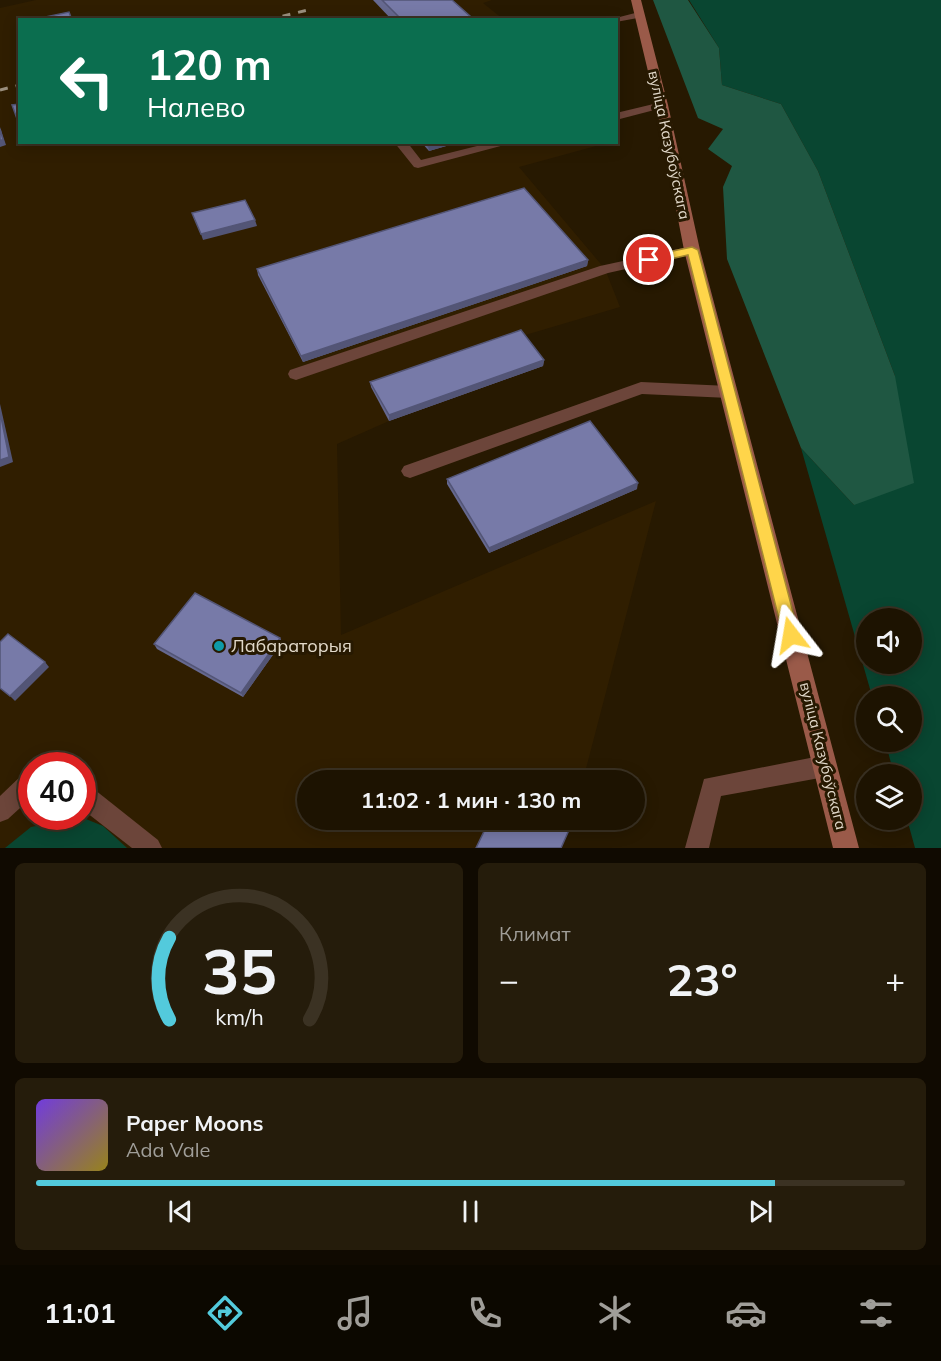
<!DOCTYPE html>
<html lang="ru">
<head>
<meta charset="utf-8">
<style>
  :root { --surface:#1d1301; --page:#251c0b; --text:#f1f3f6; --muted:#a09e99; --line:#3b3223; --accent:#53cadc }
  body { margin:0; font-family:Mulish,sans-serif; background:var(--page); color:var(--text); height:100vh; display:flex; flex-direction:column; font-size:22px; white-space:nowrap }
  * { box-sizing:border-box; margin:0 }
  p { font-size:20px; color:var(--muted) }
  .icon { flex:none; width:33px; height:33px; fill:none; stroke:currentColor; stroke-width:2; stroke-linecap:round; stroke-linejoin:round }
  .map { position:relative; height:848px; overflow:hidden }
  .drawer { display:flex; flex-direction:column; gap:15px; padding:15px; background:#100a01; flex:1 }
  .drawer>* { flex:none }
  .hud { position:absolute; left:18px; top:18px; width:600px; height:126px; border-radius:0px; box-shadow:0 3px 15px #0003,0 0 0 2px var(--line); background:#0b6e4f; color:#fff; overflow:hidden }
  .controls { position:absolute; left:856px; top:608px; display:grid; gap:12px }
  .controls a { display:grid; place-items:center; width:66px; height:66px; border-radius:50%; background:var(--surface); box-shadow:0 3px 15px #0003,0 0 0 2px var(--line); font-size:30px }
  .speed { position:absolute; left:18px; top:752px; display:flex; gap:12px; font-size:30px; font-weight:700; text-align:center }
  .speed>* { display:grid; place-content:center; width:78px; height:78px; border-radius:50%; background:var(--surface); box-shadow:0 3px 15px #0003,0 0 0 2px var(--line); line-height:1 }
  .speed .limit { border:9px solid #d22; background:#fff; color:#111 }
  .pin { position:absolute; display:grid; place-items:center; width:51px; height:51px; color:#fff; margin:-26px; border:3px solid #fff; border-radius:50%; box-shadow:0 2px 6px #0007 }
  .me { position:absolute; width:66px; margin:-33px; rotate:346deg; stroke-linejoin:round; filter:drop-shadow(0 0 4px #0008) }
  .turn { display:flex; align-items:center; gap:21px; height:126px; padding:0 30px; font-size:27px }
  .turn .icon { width:78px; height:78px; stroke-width:2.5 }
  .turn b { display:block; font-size:42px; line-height:51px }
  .big { font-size:45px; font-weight:700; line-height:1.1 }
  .drawer .card { flex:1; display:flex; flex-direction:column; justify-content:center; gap:9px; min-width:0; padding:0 21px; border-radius:9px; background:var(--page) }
  .drawer .dial { align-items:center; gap:0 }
  .dial svg { height:156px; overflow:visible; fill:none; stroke:var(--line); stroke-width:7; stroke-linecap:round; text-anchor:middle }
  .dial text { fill:var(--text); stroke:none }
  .song { display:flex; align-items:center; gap:18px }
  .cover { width:72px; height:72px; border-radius:9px; background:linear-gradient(135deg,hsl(260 70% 55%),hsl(50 70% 35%)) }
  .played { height:6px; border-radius:3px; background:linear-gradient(90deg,var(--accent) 85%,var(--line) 85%) }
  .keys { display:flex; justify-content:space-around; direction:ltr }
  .heat { display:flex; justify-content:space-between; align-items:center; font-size:33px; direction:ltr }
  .drawer .tiles { flex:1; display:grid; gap:15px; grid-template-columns:1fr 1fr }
  .card:last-child { grid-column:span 2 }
  .trip { position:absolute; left:297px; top:770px; width:348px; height:60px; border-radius:30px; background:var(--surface); box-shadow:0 3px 15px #0003,0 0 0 2px var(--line); font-weight:700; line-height:60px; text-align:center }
  .dock { display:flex; height:96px; justify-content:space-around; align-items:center; background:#0c0800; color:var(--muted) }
  .dock .icon { width:42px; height:42px }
  .dock .on { color:var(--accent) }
  .dock b { font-size:27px; color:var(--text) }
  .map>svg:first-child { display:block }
  .built { fill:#301e00; fill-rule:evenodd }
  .green { fill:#094631; fill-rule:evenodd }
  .forest { fill:#1f5742 }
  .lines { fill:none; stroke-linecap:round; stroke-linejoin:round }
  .lane { fill:#6c453a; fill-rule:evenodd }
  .secondary { fill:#9a5a49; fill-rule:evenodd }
  .rail { stroke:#9b907e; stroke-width:3; stroke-dasharray:8 8; stroke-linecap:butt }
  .wall { fill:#666990 }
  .shaded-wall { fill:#535576 }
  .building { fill:#777aa8; stroke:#535576; stroke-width:1.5 }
  .route { fill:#ffd54a; stroke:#a68a30; stroke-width:1.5 }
  .culture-dot { fill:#0f9aa8; stroke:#271901; stroke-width:2 }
  .labels { text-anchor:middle; stroke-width:6; stroke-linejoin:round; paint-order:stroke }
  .street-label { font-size:15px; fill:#e2d9ca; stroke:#271901 }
  .near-poi-label { font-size:18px; fill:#e2d9ca; stroke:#271901; text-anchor:start }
</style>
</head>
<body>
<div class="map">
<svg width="941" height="848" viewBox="0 0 941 848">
  <rect width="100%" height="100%" fill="#271901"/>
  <path class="built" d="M36 0H492L483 3 503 19 20 20V142L607 143 519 167 605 269 620 307 522 336 543 366 389 421 337 444 341 635 656 501 583 780H308V819H573L562 848H0V8ZM32 765H82V816H32Z"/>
  <g class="green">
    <path d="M689 0H941V848H915L907 819H912V774H894L885 741H912V696H872L801 448 854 505 895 376 818 171 781 104 722 85 719 48ZM867 618H912V663H867Z"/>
    <path d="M81 817 103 826 127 848H5L31 827Z"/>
  </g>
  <path class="forest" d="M653 0H688L719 48 722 85 781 104 818 171 895 376 914 483 854 505 801 448 727 259 723 187 732 166 708 149 723 129 698 118Z"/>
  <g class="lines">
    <g class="lane">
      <path d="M639 12 643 13V17L616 22V20H608Z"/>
      <path d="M662 102 668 105 666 107 616 120V113Z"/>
      <path d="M394 142H407L421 160 493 142H516L418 168 414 167Z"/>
      <path d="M692 246 699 250 697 253 608 273 296 380 290 378 288 374 290 370 600 266Z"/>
      <path d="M641 382 729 386 735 388 737 392 735 396 729 398 642 394 410 478 404 476 401 471 404 466Z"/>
      <path d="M825 755 833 758 836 766 833 774 825 777 721 796 709 848H685L704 779Z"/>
      <path d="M32 770V797L8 819 0 822V796L24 773Z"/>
      <path d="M82 783 90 786 158 840 162 848H132L82 809Z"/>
    </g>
    <path class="secondary" d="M631 0H641L668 105 700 250 859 848H833L684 250 656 105Z"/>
    <g class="rail">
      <path d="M267 20 312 9"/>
      <path d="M0 90 20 85"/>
    </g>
  </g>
  <g class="wall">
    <path d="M373 0H452L471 20H392Z"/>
    <path d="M421 142H460L429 151Z"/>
    <path d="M588 260 587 266 303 362 258 275 257 269Z"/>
    <path d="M544 360 543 366 389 421 371 387 370 382Z"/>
    <path d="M447 479 637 489 489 553 447 484Z"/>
    <path d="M280 638 282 642 243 697 157 649 154 644Z"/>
  </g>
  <g class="shaded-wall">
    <path d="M0 127 6 145 0 147Z"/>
    <path d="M439 142H460L429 151 428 146Z"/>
    <path d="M255 220 257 226 203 240 201 234Z"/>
    <path d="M588 260 587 266 303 362 301 356Z"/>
    <path d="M544 360 543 366 389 421V415Z"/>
    <path d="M0 404 13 462 0 467Z"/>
    <path d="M638 483 637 489 489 553V548Z"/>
    <path d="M280 638 282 642 243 697 241 693Z"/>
    <path d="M45 662 49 667 15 701 10 696Z"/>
  </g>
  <g class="building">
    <path d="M382 0H452L471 17 461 20H402Z"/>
    <path d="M69 12 72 20H31Z"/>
    <path d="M337 17 340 20H326Z"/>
    <path d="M20 104V127L12 105Z"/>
    <path d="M0 129 3 140H0Z"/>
    <path d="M426 142H439L428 146Z"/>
    <path d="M524 188 588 260 301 356 257 269Z"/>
    <path d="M245 200 255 220 201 234 192 213Z"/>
    <path d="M521 330 544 360 389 415 370 382Z"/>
    <path d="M0 412 9 457 0 460Z"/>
    <path d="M590 421 638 483 489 548 447 479Z"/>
    <path d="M195 593 280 638 241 693 154 644Z"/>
    <path d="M8 634 45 662 10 696 0 688V642Z"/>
    <path d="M490 819H568L573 821 561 848H476Z"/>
  </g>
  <path class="route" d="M692 247 698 250 799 635 797 640 791 642 785 640 783 635 688 255 649 264 643 260 649 256Z"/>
  <circle class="culture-dot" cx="219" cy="646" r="6"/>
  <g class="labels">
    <g class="street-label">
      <text transform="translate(669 145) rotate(78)" y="5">вуліца Казубоўскага</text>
      <text transform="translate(823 756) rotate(76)" y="5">вуліца Казубоўскага</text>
    </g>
    <g class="near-poi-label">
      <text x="231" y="652">Лабараторыя</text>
    </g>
  </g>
</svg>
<div class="controls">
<a><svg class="icon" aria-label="sound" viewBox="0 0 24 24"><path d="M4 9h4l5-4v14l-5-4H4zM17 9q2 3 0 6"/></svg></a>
<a><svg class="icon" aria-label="search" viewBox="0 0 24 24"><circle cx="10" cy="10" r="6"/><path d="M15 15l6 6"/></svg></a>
<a><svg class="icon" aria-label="layers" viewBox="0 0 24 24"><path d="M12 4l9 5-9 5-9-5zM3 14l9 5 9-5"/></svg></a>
</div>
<div class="speed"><div class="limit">40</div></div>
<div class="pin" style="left:649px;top:260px;background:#d93025"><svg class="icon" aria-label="arrive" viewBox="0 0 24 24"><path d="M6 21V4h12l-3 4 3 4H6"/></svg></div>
<svg class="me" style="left:791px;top:635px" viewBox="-20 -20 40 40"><path d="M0-17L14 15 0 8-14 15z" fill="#ffd54a" stroke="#fff" stroke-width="4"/></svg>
<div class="trip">11:02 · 1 мин · 130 m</div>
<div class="hud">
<div class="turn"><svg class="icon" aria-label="left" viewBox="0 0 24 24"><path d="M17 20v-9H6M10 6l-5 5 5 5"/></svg><div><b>120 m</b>Налево</div></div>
</div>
</div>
<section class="drawer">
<div class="tiles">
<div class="card dial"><svg viewBox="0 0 100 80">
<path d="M14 69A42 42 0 1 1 86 69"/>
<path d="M14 69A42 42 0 0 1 14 27" stroke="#53cadc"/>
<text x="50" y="56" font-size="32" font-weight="700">35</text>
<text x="50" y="72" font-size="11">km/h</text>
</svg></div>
<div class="card"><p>Климат</p>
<div class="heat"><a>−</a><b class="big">23°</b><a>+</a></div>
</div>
<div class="card">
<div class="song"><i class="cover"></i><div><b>Paper Moons</b><p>Ada Vale</p></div></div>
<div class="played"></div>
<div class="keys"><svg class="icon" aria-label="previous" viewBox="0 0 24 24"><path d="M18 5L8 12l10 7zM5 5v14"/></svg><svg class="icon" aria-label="pause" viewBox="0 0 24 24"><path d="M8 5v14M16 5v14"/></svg><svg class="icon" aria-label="next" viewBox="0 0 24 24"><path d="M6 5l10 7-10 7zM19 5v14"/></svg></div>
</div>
</div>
</section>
<nav class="dock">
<b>11:01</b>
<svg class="icon on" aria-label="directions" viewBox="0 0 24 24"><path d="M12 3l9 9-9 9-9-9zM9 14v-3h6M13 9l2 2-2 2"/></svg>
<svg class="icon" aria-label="music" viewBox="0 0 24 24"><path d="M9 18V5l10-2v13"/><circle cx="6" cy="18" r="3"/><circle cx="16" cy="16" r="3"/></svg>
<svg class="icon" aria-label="phone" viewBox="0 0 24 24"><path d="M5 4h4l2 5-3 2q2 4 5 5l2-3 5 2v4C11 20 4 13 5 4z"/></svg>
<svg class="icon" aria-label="climate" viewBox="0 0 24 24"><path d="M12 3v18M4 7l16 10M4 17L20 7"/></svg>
<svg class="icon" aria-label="car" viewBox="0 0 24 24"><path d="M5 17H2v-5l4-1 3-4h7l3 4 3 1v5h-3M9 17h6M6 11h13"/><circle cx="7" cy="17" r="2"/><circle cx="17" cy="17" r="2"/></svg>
<svg class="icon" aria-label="filters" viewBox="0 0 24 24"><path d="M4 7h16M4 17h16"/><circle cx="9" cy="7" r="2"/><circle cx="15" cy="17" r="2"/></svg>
</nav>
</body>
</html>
